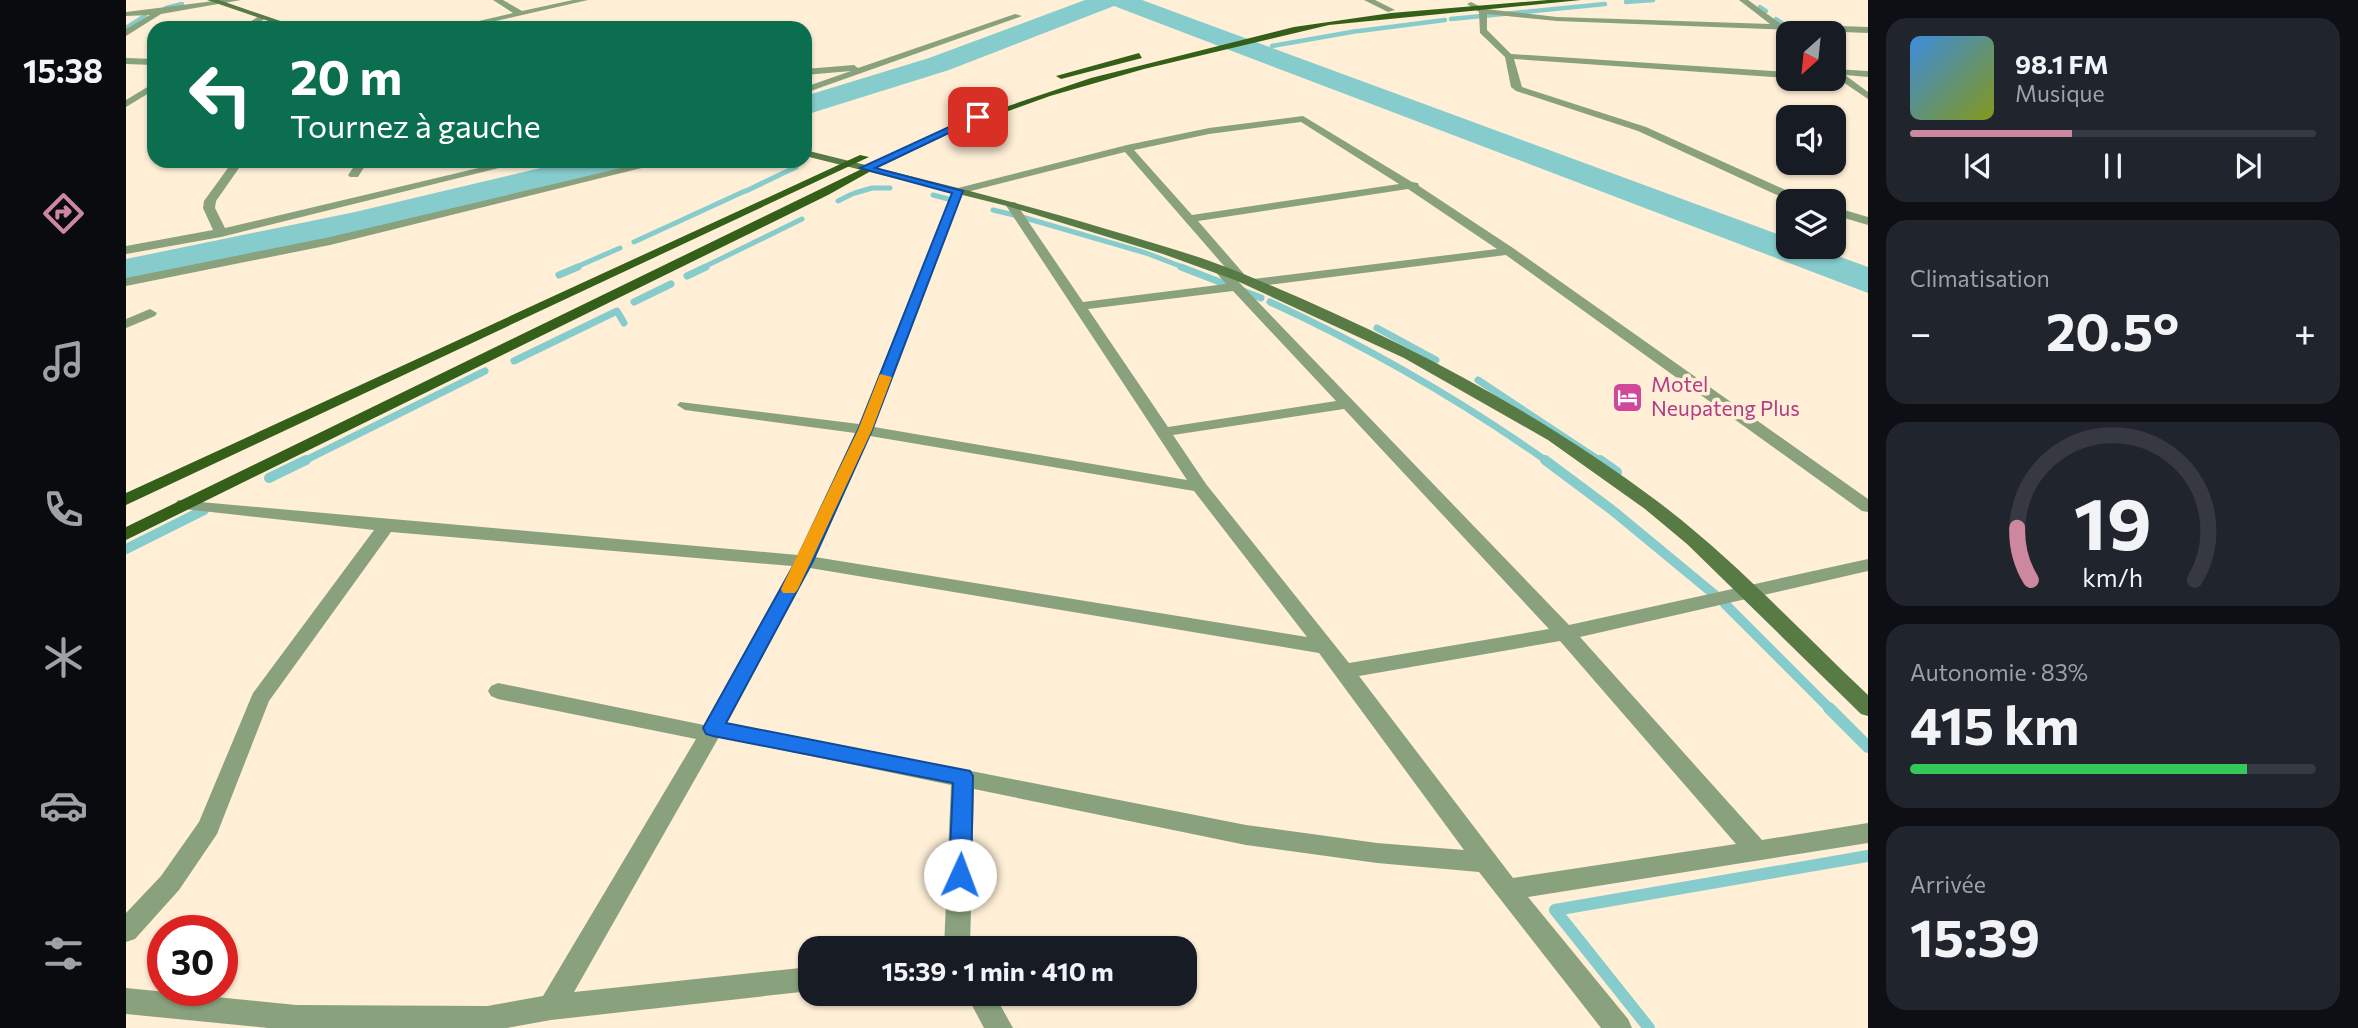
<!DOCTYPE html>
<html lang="fr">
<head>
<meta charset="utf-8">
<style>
  :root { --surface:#171b24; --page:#20242c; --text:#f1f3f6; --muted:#9ea1a6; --line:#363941; --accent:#cd879e }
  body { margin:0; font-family:Commissioner,sans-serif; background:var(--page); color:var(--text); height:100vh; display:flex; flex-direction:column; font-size:26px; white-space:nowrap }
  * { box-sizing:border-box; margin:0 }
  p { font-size:23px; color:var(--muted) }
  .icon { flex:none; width:38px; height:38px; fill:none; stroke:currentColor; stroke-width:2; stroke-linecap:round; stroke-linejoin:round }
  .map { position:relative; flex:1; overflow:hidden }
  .panel { display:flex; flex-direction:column; gap:18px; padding:18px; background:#0d0f14; width:490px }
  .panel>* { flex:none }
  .banner { position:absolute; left:21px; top:21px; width:665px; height:147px; border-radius:21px; box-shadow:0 2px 5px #0004; background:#0b6e4f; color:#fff; overflow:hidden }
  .needle { width:46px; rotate:207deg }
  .buttons { position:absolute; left:1650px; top:21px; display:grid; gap:14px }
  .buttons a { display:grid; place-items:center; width:70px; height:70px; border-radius:14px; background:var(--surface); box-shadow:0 2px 5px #0004; font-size:35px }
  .speed { position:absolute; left:21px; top:915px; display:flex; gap:14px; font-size:35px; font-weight:700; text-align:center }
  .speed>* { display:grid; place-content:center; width:91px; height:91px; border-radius:50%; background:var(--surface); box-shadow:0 2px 5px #0004; line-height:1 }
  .speed .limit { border:10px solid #d22; background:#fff; color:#111 }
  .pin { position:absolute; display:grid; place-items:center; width:60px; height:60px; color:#fff; margin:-30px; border-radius:14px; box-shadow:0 4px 10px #0006 }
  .me { position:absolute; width:77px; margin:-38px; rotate:2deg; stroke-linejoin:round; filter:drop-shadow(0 0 5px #0008) }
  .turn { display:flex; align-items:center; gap:24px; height:147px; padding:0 28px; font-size:32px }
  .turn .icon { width:91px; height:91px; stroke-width:2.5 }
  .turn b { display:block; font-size:49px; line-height:60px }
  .big { font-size:52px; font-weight:700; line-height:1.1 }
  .panel .card { flex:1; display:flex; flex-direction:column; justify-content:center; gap:10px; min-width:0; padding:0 24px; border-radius:21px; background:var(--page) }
  .panel .dial { align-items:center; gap:0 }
  .dial svg { height:182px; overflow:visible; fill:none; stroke:var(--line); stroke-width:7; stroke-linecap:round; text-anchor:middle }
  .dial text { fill:var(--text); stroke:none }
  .song { display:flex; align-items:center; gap:21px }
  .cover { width:84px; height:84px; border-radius:10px; background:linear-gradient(135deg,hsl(210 70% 55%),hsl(70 70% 35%)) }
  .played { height:7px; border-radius:4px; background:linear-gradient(90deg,var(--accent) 40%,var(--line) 40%) }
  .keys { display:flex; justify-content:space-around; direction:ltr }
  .heat { display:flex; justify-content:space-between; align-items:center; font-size:38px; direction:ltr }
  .charge { height:10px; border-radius:5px; background:linear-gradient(90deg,#34c759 83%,var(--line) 0) }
  .trip { position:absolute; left:672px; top:936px; width:399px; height:70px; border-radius:21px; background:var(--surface); box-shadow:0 2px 5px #0004; font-weight:700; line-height:70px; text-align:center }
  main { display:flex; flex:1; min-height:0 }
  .menu { display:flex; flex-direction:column; width:126px; justify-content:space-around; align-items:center; background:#090b0e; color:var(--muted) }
  .menu .icon { width:49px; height:49px }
  .menu .selected { color:var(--accent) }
  .menu b { font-size:32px; color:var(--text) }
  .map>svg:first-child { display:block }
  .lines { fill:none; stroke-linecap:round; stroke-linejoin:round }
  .stream-far4 { stroke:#86cccd; stroke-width:4.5 }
  .stream-far3 { stroke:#86cccd; stroke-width:5 }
  .stream-far2 { stroke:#86cccd; stroke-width:7 }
  .stream-far1 { stroke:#86cccd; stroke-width:10 }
  .stream { stroke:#86cccd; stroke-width:12 }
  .river { fill:#86cccd; fill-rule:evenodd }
  .street { fill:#89a27d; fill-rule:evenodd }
  .secondary { fill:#587b45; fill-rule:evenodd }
  .primary { fill:#345f18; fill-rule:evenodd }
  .route { fill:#1a73e8; stroke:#114b97; stroke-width:2 }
  .slow { fill:#f59e0b }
  .labels { text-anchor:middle; stroke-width:7; stroke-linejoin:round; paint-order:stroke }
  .hotel-label { font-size:21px; fill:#b23c85; stroke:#feefd6; text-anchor:start }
</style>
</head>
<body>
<main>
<nav class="menu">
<b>15:38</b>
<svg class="icon selected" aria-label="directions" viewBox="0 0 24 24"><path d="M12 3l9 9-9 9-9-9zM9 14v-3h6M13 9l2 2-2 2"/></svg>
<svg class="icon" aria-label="music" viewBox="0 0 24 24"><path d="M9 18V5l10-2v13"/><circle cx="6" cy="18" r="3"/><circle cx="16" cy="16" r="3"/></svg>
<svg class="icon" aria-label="phone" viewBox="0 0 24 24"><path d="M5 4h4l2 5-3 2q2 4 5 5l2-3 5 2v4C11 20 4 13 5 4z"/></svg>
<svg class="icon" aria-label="climate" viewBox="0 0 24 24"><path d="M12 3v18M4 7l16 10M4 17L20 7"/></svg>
<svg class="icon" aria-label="car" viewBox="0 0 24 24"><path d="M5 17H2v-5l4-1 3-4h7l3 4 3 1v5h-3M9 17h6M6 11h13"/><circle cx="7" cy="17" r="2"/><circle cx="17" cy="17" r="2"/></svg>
<svg class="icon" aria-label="filters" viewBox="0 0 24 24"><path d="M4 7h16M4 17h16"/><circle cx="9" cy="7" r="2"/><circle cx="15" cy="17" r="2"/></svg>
</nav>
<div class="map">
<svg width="1742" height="1028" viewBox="0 0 1742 1028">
  <rect width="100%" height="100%" fill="#feefd6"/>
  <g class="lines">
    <g class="stream-far4">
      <path d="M1500 2 1527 0"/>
      <path d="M1634 7 1640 11"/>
      <path d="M40 8 56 4"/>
      <path d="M1325 19 1479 4"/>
      <path d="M1650 19 1656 23"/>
      <path d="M0 28 19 16"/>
      <path d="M1233 31 1319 20"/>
      <path d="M1146 46 1231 31"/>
    </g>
    <g class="stream-far3">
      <path d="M620 191 670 167"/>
      <path d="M729 193 746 188H764"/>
      <path d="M807 195 830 201"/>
      <path d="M712 201 726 194"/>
      <path d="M867 210 888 215"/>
      <path d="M896 217 1020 253 1059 268"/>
      <path d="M508 242 619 191"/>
      <path d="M448 268 494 248"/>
      <path d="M576 268 676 219"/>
    </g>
    <g class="stream-far2">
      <path d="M1055 267 1135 298"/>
      <path d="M433 275 452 267"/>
      <path d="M561 276 580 267"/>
      <path d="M508 302 545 284"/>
      <path d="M1144 302C1242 347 1334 400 1422 462"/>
      <path d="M1251 328 1310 360"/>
      <path d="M388 361 491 311 498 323"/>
      <path d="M1352 380 1476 462"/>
      <path d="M176 462 359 371"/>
    </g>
    <g class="stream-far1">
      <path d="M1419 460 1486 510 1589 595"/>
      <path d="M1474 460 1491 472"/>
      <path d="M143 478 180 460"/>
      <path d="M0 549 78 510"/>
      <path d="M1599 604 1705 710"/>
    </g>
    <g class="stream">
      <path d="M1703 708 1742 747"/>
      <path d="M1523 1028 1429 910 1742 856"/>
    </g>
    <g class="river">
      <path d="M959 0H1016L1662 238V247H1687L1742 267V293L988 6 823 70 679 115V96L803 58Z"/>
      <path d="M444 161H504L499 168 229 234 0 283V259L229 212Z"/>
    </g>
    <g class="street">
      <path d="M96 0H115L35 14 0 36V29L24 15 0 16V12Z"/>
      <path d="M367 0H377L396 11 447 0H462L339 28H323L387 13Z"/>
      <path d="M1238 0H1249L1269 10 1262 12Z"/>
      <path d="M1613 0H1622L1655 24 1742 27V33L1431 21 1361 14V30L1385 54 1662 72V78L1388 59 1396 87 1520 127 1684 201H1668L1653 196 1512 131 1390 91 1385 87 1379 57 1354 33 1353 12 1341 4 1345 2 1359 9 1431 17 1644 24Z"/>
      <path d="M889 14 896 16 679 93V87L725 71 679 75V69L728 65 732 68Z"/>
      <path d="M133 16 140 18 125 28H115Z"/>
      <path d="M0 58 28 59V65L0 64Z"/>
      <path d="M1708 69 1742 71V77L1719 75 1742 92V99L1708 76Z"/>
      <path d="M28 83V90L0 107V100Z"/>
      <path d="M1177 116 1286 182 1292 183 1293 186 1387 248 1742 499V512L1736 511 1380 255 1127 287 1120 283 1127 279 1371 249 1282 189 1072 221 1118 274 1108 277 1443 625 1742 559V571L1454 637 1636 840 1742 823V843L1402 897 1502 1019 1506 1028H1475L1353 872 1251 863 1120 845 848 789 844 948H818L825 785 593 737 448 992 684 967V991L425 1020 381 1028H142L0 1014V988L170 1005 361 1006 417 996 570 739 372 699 365 696 362 691 365 686 372 683 578 725 666 566 265 532 143 701 91 834 53 890 9 939 0 942V913L35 876 73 822 127 693 248 530 58 509 52 508 49 504 52 500 672 555 729 433 559 410 551 405 554 402 733 424 828 189 1001 145 1083 128ZM1175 122 1273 184 1066 215 1008 150 1083 134ZM999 152 1105 274 1093 265 1087 269 1100 284 957 302 889 202 879 204 1061 480 748 427 837 193ZM1107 291 1210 401 1042 427 962 309ZM1218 409 1423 629 1223 663 1080 484 1047 435ZM744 436 1068 491 1181 637 689 557ZM684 568 1193 653 1338 850 1251 843 1120 825 601 723ZM1434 641 1610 844 1387 878 1233 676Z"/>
      <path d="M107 161H118L90 201 89 208 99 228 382 161H401L95 237 0 254V246L87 230 77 208 78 201Z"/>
      <path d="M232 161H242L232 177H224L222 175Z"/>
      <path d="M525 161H544L204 245 0 286V278L204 237Z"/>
      <path d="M1708 207 1742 217V225L1708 215Z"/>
      <path d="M24 309 31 313 29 316 0 328V319Z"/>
      <path d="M840 994H868L887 1028H858Z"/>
    </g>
    <g class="secondary">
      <path d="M81 0H93L175 28H163Z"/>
      <path d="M679 150C780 175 881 199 980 229 1027 243 1075 256 1120 275 1263 334 1406 407 1531 501 1607 558 1673 630 1742 695V716L1735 714 1561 544 1519 509 1422 440 1278 358 1109 280 1037 254 881 206 679 156Z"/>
    </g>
    <g class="primary">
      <path d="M1422 0H1455L1203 25 1018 69 924 96 833 129 745 171 702 195 0 540V527L826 125 965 78 1168 27 1265 13Z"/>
      <path d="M1013 53 1016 58 935 79 930 76Z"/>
      <path d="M734 155 743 157 0 505V493Z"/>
    </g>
  </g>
  <path class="route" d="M849 115 856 117 749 168 837 191 746 430 687 561 600 723 844 771 847 776 845 875 842 882 834 884 826 882 823 875 827 783 587 736 580 734 577 728 670 561 732 430 826 193 734 168Z"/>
  <path class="slow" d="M754 374 766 377 746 430 672 589 669 593H657L655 589 732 430Z"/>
  <defs>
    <symbol id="hotel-square" viewBox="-11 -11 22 22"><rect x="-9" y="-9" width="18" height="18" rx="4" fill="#d1479c" stroke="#feefd6"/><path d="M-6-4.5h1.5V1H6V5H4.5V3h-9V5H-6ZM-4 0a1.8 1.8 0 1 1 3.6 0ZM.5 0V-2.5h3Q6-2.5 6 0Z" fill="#fff"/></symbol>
  </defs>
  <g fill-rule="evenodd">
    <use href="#hotel-square" x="1484" y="380" width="35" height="35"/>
  </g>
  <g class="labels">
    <g class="hotel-label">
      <text x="1525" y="392">Motel<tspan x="1525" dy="24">Neupateng Plus</tspan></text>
    </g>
  </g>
</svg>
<div class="buttons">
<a><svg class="needle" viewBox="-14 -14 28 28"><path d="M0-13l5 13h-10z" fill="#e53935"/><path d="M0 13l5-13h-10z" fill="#9ea1a6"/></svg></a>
<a><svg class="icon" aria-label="sound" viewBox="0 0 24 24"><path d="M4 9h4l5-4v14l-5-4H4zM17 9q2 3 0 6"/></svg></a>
<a><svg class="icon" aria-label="layers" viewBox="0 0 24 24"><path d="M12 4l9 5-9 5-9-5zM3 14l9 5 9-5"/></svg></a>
</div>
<div class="speed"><div class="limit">30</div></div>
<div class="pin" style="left:852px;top:117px;background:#d93025"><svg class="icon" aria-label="arrive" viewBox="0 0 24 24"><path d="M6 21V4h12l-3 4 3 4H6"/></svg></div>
<svg class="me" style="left:834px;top:875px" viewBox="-20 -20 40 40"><circle r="19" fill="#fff"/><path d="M0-13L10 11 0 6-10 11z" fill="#1a73e8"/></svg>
<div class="trip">15:39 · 1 min · 410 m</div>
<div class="banner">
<div class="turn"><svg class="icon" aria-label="left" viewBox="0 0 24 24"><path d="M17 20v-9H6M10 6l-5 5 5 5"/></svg><div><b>20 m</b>Tournez à gauche</div></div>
</div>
</div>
<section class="panel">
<div class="card">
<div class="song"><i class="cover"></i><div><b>98.1 FM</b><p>Musique</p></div></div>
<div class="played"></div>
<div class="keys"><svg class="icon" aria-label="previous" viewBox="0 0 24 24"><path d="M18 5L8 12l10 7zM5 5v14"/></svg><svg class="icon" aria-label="pause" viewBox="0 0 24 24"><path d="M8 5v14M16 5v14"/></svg><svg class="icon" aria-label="next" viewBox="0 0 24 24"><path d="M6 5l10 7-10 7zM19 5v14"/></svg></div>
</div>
<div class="card"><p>Climatisation</p>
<div class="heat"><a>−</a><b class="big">20.5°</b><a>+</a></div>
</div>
<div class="card dial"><svg viewBox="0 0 100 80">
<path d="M14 69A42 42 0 1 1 86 69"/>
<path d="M14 69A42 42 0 0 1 8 46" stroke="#cd879e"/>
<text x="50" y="56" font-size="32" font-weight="700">19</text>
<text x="50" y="72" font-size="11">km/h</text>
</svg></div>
<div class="card"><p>Autonomie · 83%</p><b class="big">415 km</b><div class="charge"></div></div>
<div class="card"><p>Arrivée</p><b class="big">15:39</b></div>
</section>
</main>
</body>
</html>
